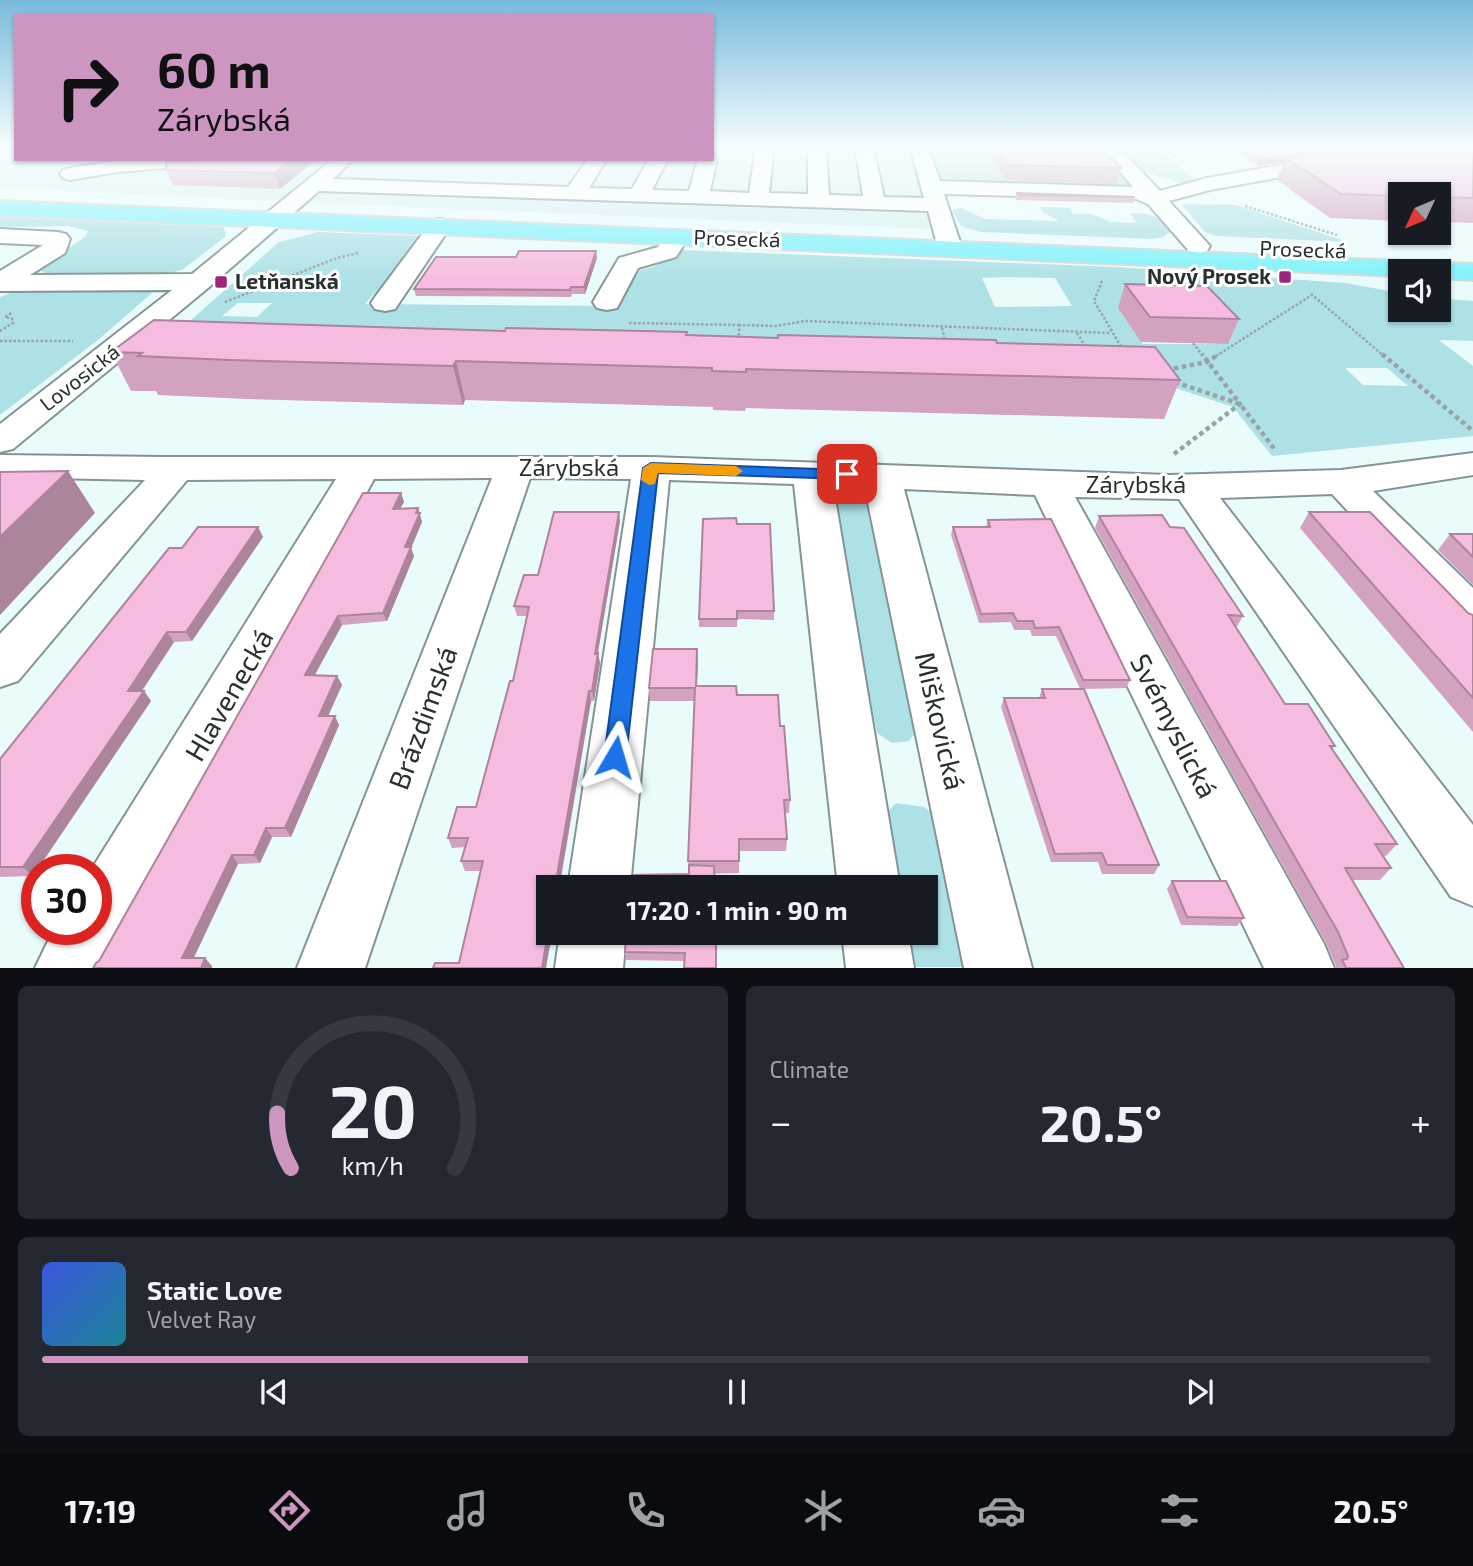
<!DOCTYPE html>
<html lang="en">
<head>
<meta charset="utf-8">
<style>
  :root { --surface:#171b24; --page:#242831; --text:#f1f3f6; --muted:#9ea1a6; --line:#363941; --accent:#cc96c0 }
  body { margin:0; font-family:"Exo 2",sans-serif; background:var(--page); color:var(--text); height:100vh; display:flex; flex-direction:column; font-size:26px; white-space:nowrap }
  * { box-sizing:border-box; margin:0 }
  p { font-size:23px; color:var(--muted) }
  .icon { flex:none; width:38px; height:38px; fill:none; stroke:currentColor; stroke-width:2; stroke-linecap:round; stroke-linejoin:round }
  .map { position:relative; height:968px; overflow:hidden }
  .panel { display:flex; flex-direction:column; gap:18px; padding:18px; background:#0d0f14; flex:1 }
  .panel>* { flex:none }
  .guide { position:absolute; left:14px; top:14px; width:700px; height:147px; border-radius:0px; box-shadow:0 2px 5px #0004; background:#cc96c0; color:#111; overflow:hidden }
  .needle { width:46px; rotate:226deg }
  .buttons { position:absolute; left:1388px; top:182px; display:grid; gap:14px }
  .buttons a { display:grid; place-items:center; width:63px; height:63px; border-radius:0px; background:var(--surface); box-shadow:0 2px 5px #0004; font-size:35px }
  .speed { position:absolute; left:21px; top:854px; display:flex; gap:14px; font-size:35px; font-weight:700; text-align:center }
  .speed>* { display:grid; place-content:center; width:91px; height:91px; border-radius:50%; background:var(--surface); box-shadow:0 2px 5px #0004; line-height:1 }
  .speed .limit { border:10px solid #d22; background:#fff; color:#111 }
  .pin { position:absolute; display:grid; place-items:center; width:60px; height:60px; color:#fff; margin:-30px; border-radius:14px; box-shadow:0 4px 10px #0006 }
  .me { position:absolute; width:77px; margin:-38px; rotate:7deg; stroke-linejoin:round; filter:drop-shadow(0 0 5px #0008) }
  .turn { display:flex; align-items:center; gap:24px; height:147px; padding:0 28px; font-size:32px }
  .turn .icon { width:91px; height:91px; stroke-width:2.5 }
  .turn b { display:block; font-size:49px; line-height:60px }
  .big { font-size:52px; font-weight:700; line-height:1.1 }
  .panel .widget { flex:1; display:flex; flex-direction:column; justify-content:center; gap:10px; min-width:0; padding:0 24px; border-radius:10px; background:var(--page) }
  .panel .dial { align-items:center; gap:0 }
  .dial svg { height:182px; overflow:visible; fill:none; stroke:var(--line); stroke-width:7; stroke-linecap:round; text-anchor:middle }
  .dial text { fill:var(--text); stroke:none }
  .song { display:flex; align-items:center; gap:21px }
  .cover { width:84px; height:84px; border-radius:10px; background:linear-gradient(135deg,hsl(230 70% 55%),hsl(190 70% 35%)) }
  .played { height:7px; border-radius:4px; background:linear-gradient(90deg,var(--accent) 35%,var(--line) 35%) }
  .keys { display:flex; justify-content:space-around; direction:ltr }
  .heat { display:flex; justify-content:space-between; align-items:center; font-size:38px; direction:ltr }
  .panel .tiles { flex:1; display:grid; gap:18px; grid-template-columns:1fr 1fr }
  .widget:last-child { grid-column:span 2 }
  .trip { position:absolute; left:536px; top:875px; width:402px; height:70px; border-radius:0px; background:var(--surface); box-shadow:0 2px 5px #0004; font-weight:700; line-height:70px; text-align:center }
  .dock { display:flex; height:112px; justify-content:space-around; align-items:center; background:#090b0e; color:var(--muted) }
  .dock .icon { width:49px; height:49px }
  .dock .active { color:var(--accent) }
  .dock b { font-size:32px; color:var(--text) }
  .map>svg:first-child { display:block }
  .built { fill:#d7f1f3 }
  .green { fill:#aee1e5; fill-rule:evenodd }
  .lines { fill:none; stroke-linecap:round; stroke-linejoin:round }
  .minor-casing { stroke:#849495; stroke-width:4 }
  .major-casing { stroke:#d4d6d6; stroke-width:4 }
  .path-far1 { stroke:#97a3a4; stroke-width:2.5; stroke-dasharray:2.5 2; stroke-linecap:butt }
  .path { stroke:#97a3a4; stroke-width:4.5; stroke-dasharray:4.5 3.5; stroke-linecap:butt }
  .minor { fill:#fff; fill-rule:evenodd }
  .major { fill:#7ff2fa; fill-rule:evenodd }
  .wall { fill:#d3a2c0 }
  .shaded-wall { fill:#ac849c }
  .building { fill:#f5bcdf; stroke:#ac849c; stroke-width:2 }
  .route { fill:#1a73e8; stroke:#114b97; stroke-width:2 }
  .slow { fill:#f59e0b }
  .poi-dot { fill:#9e257d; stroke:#fff; stroke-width:2.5 }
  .labels { text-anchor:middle; stroke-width:6; stroke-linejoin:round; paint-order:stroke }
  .far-street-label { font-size:21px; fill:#293030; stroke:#fff }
  .far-poi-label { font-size:21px; font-weight:bold; fill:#293030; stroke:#fff; text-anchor:end }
  .street-label { font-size:24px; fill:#293030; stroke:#fff }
  .near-street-label { font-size:28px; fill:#293030; stroke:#fff }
</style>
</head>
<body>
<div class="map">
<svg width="1473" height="968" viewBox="0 0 1473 968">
  <rect width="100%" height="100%" fill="#eafbfc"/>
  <path class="built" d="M0 147H16V159H712V147H1473V161L1159 149 911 147 932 229 311 203 0 187Z"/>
  <g class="green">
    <path d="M928 147H1060L1121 167 1137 189 941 183Z"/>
    <path d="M1117 149H1159L1200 184 1189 186 1134 168Z"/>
    <path d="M1186 204 1236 205 1348 242 1216 236 1205 232 1182 205Z"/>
    <path d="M1040 207 1070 208 1073 214H1091L1111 222 1137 223 1130 213C1152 214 1156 214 1170 232L1163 237 1152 239 980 232 961 226 952 210 961 208 985 219 1059 221 1043 212Z"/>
    <path d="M0 217 223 227 226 232 225 237 182 270 162 275 50 276 40 270 41 266 85 237 88 231 69 226 0 227Z"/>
    <path d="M319 232 419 236 421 239 365 304 617 306 633 272 653 267 682 250 1116 267 1346 283 1400 293V310H1438L1439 298 1473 301V341L1439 340 1473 366V436L1272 456 1233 407 1136 375 155 352 279 242ZM1006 277 1055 278 1072 306 995 307 982 278ZM238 303H272L257 317 222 316ZM1120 311 1227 344H1143ZM1345 368H1387L1408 386 1363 385Z"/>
    <path d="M972 241 1352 257 1358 260 968 243Z"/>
    <path d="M24 288 146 289 152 293 98 340 0 415V297Z"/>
    <path d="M844 495 859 497 872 504 920 726 909 741 892 743 877 733 831 503Z"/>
    <path d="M896 803 924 807 940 819 973 967H908L902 933H926V887H894L883 816Z"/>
  </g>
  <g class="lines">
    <defs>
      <g id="minor">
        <path d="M756 147H774L769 193 808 194V147H826L829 195 863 196 855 147H873L884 197 924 198 910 147H928L940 181 1133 187 1099 147H1118L1160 191 1207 178 1331 156 1341 162 1331 168 1210 190 1169 201 1210 246 1207 251 1198 253 1189 251 1148 204 1136 199 944 194 962 248 959 253 950 255 941 253 938 248 928 211 319 191 208 288 13 449 0 452V424L172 290 0 291V271L43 245 0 243V229L58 232 66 234 70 239 65 253 30 275 192 274 333 159H354L333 179 568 187 588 159H607L589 188 632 189 649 159H668L652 190 689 191 698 159H712V154L717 159 710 191 749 193Z"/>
        <path d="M211 159 202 165 117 172 70 180 63 178 60 174 63 170 70 168 129 159Z"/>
        <path d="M440 219 448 221 451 226 395 309 385 311 375 309 371 303 375 297 432 221Z"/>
        <path d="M677 230 685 232 689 237 676 257 638 268 617 308 607 310 597 308 593 302 619 258 658 247 669 232Z"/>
        <path d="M1473 453V475L1373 491 1473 588V633L1457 628 1332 494 1220 498 1473 825V906L1451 897 1179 499 1075 497 1324 944 1334 968H1264L1035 495 904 489 1032 968H964L865 488 833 486 900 887H838L794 484 669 480 630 887H568L631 479 530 478 365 968H297L492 478H489L374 479 106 968H35L54 929H96V870H91L336 479 187 480 18 681 0 687V634L145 480 0 477V455L163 457H652L1169 475 1341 470Z"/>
        <path d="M560 933H626L623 968H555Z"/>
        <path d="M842 933H908L914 968H846Z"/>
      </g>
      <path id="major" d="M0 201 1473 264V280L1438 278V271H1400V276L0 215Z"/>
    </defs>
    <use href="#minor" class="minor-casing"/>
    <use href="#major" class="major-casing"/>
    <g class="path-far1">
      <path d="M1164 147 1182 163"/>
      <path d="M1245 206 1337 235"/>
      <path d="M1102 281 1094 301 1123 350"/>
      <path d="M1311 294 1384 356"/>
      <path d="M225 302 337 258 358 253"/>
      <path d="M629 323 740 325"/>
      <path d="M942 328 946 344"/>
      <path d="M0 331 13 323 12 319 5 317 13 312"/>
      <path d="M1077 333 1087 349"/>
      <path d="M738 340 740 325 776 326 805 321 1110 333"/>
      <path d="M0 341H73"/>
      <path d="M1193 343 1203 356"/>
      <path d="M1216 356 1312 295"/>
    </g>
    <g class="path">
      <path d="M1382 354 1473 431"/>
      <path d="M1166 370 1207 362 1219 354"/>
      <path d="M1175 382 1240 404 1276 451"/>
      <path d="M1174 454 1240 404 1202 354"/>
    </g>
    <use href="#minor" class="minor"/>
    <use href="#major" class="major"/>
  </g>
  <g class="wall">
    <path d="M987 147H1101L1121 168 1116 184 1005 180Z"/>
    <path d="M1231 147H1473V223L1438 222V194H1400V221L1330 218 1277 180 1284 162 1258 166Z"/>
    <path d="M239 159H317L280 189 173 185 166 170Z"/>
    <path d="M1017 193 1135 197 1133 203 1016 200 1015 198Z"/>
    <path d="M597 258 585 294H572L571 297 416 296 414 289Z"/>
    <path d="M1125 284 1239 319 1228 344 1141 342 1118 308Z"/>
    <path d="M505 331 687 332V335L997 343 1180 380 1164 419 746 408 745 411 713 410V407L465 400 463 405 247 399 158 395 156 391H131L111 352Z"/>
    <path d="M401 493 404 502 400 509 418 508 422 522 411 548 414 556 387 621 342 625 314 675 337 676 342 685 328 716 339 725 291 837H272L260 863 238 864 193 958 212 966 99 961Z"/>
    <path d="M1309 512 1468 613 1473 615V732L1300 528Z"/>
    <path d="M1099 516 1170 527 1243 616 1236 628 1285 704 1335 746 1332 749 1397 844 1386 856 1382 855 1391 868 1380 880H1352L1404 968H1334L1336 966 1326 943 1095 528Z"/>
    <path d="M988 520 1130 680 1126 688 1084 689 1159 865 1154 874H1102L1098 862H1051L1001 707 1004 698H1039L1042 689H1080L1056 636H1032L1030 630H1014L1011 622 979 623 951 535 953 527H986Z"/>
    <path d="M620 521 598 653 600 663 594 701H591L546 968H433L459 963 481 871H465L461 861 466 847 452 848 448 838 476 807 513 681 527 616H517L514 606 538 575Z"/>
    <path d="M737 524 774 611V620L737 619V627H699V619Z"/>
    <path d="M258 527 263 537 192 641 174 642 142 691H144L151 701 33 876 0 877V759L182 548Z"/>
    <path d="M1450 534H1473V585L1438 550Z"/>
    <path d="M698 662 697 686 737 695 780 726 790 800 789 813H785L787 839 786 851H739V873L689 874 688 861 694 701H650L649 688Z"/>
    <path d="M1172 881 1244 918 1237 926 1181 925 1167 889Z"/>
    <path d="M716 933 685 961 626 960 625 952Z"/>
  </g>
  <g class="shaded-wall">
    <path d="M1336 147H1366L1286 158 1284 162 1258 166 1260 160Z"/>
    <path d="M293 159H317L280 189 274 173Z"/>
    <path d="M596 251 597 258 585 294 584 287Z"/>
    <path d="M456 361 465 400 463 405 453 366Z"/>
    <path d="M68 471 95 513 0 615V537Z"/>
    <path d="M401 493 404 502 395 517 393 509Z"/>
    <path d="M418 508 422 522 411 548 414 556 387 621 383 613Z"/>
    <path d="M619 512 620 521 596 663 595 654Z"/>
    <path d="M258 527 263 537 192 641 186 632Z"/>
    <path d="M338 616 342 625 310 684 305 675Z"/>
    <path d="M167 632 174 642 135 701 128 691Z"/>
    <path d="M697 649 698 662 696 699V686Z"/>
    <path d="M598 653 600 663 594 701 592 691Z"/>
    <path d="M337 676 342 685 324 725 319 716Z"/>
    <path d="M144 691 151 701 33 876 23 867Z"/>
    <path d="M589 691 591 701 559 887H555Z"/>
    <path d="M335 716 339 725 291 837 285 828Z"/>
    <path d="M266 828 272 837 260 863 254 855Z"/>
    <path d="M232 855 238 864 190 966 182 958Z"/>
    <path d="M548 933H552L546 968H542Z"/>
    <path d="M205 958 212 966V968H201Z"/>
  </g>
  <g class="building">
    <path d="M998 147H1101L1121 168 1008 165Z"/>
    <path d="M1241 147H1336L1260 160Z"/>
    <path d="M1346 147H1473V198L1438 197V194H1400V196L1341 194 1286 158Z"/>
    <path d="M239 159H293L274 173 166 170V162Z"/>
    <path d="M1017 193 1135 197 1018 195Z"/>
    <path d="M519 251H596L584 287H571L570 290 414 289 436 257H516Z"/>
    <path d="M1125 284 1207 286 1239 319 1150 317Z"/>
    <path d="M154 320 505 331 506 328 687 332 686 335 778 338V335L996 340 997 343 1155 347 1180 380 746 369V372L712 371V368L456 361 453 366 230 360 138 356 142 353 111 352Z"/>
    <path d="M68 471 0 537V472Z"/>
    <path d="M363 493H401L393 509 418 508 416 513H420L405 547H411L383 613 338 616 305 675 337 676 319 716H335L285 828H266L254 855H232L182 958H205L201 968H93L96 963 99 961Z"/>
    <path d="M554 512H619L595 654 598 653 592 691H589L555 887H548V932L542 968H433L435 963H459L483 861H461L468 838H448L457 807H476L510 681H513L529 607 514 606 524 575H538Z"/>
    <path d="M1309 512H1370L1468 613 1473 615V698Z"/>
    <path d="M1162 515 1170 527 1184 528 1243 616 1228 615 1285 704H1308L1335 746H1330L1397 844H1375L1391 868H1345L1404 968H1346L1342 960 1347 959 1348 956 1338 932 1099 516Z"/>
    <path d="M736 518 737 524H770L774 611H737V619H699L703 519Z"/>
    <path d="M1051 519 1130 680H1083L1059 627 1035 628 1033 621H1017L1013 613 981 614 953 527H990L988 520Z"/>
    <path d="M198 527H258L186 632H167L128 691H144L23 867H0V759L169 548H182Z"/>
    <path d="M1450 534H1473V557Z"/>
    <path d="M653 649H697L696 686H736L737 695H778L780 726H784L790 800H784L787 839H739V861H688L695 688H649Z"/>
    <path d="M1042 689H1084L1159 865H1107L1102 853 1055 854 1004 698H1045Z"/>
    <path d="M689 865 714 866 715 887H625V881H630L632 875 689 874Z"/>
    <path d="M1172 881H1226L1244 918 1187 917Z"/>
    <path d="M626 933H716V968H684L685 953 625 952Z"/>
  </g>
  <linearGradient id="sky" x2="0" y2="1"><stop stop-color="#79badc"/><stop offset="0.52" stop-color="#f6fdfe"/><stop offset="1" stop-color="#f6fdfe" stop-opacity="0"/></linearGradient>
  <rect width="1473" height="283" fill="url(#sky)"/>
  <path class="route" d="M651 463 847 470 854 474 847 479 658 473 626 757 623 764 615 767 607 764 604 757 643 468Z"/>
  <path class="slow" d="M651 463 736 466 743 471 736 476 658 473 655 484 649 485 641 480 643 468Z"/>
  <g class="poi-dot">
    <rect x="1278" y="270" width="14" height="14" rx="3.5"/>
    <rect x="214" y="275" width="14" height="14" rx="3.5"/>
  </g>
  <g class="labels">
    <g class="far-street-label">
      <text transform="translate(737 239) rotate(2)" y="7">Prosecká</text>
      <text transform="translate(1303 250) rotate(2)" y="7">Prosecká</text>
      <text transform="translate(80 378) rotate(-38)" y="7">Lovosická</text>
    </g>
    <g class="far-poi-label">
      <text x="1271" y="284">Nový Prosek</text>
      <text x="235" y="289" text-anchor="start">Letňanská</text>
    </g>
    <g class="street-label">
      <text x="569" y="476">Zárybská</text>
      <text x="1136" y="493">Zárybská</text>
    </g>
    <g class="near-street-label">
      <text transform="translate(229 695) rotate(-60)" y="10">Hlavenecká</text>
      <text transform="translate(423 718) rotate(-70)" y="10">Brázdimská</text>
      <text transform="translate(940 721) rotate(77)" y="10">Miškovická</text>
      <text transform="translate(1174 726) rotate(63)" y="10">Svémyslická</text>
    </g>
  </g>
</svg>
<div class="buttons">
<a><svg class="needle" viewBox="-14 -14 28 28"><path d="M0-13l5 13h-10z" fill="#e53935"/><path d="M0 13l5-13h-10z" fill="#9ea1a6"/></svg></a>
<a><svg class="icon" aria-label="sound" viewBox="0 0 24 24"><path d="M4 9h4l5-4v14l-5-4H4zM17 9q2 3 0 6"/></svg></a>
</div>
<div class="speed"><div class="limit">30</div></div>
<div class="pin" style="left:847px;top:474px;background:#d93025"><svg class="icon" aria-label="arrive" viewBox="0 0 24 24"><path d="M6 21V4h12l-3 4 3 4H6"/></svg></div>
<svg class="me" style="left:615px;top:757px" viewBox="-20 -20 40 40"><path d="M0-17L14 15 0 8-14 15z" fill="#1a73e8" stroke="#fff" stroke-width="4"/></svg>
<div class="trip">17:20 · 1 min · 90 m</div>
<div class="guide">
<div class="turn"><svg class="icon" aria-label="right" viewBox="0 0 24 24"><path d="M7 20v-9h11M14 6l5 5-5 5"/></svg><div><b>60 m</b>Zárybská</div></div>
</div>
</div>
<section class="panel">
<div class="tiles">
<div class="widget dial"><svg viewBox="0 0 100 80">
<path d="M14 69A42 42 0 1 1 86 69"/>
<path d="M14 69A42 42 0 0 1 8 45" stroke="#cc96c0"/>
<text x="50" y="56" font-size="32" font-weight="700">20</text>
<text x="50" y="72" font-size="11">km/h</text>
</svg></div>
<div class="widget"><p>Climate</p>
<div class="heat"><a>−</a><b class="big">20.5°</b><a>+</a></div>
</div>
<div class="widget">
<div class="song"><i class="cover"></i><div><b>Static Love</b><p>Velvet Ray</p></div></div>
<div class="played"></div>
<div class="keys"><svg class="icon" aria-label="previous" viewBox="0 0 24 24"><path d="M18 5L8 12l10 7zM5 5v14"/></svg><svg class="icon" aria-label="pause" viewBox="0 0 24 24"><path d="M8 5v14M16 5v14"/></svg><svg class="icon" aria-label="next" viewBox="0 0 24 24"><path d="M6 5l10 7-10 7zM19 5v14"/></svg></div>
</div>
</div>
</section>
<nav class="dock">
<b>17:19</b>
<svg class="icon active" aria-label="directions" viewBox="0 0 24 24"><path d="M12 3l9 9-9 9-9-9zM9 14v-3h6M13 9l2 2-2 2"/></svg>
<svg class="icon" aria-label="music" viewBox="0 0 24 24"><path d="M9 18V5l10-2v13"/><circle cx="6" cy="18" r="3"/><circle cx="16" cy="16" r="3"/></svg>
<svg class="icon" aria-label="phone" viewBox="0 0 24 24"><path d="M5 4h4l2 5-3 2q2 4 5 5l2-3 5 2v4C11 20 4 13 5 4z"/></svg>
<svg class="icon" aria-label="climate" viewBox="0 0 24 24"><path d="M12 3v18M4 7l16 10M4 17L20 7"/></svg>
<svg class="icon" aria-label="car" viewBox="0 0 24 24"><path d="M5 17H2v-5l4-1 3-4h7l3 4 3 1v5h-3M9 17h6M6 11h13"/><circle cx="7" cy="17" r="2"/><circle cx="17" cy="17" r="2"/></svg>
<svg class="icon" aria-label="filters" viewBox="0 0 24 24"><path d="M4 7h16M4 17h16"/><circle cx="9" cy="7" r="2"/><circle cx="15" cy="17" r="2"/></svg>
<b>20.5°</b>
</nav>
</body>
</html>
